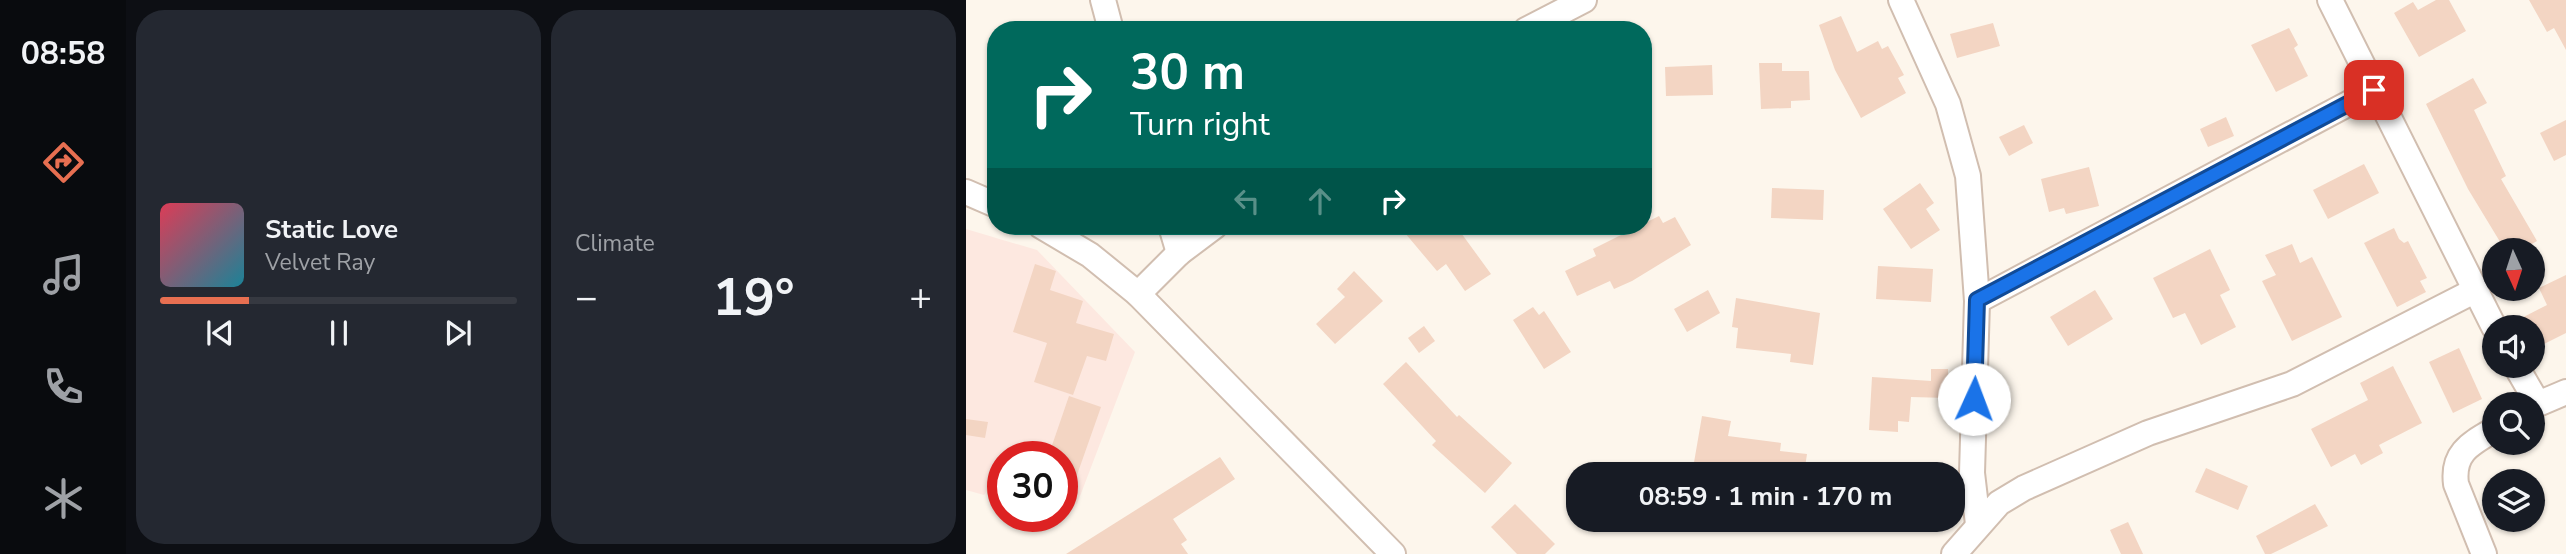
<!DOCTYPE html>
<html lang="en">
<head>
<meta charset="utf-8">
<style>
  :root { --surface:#171b24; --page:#242831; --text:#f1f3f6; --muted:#9ea1a6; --line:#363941; --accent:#e76f51 }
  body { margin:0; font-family:"Nunito Sans",sans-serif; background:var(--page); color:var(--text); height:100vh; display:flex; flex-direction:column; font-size:26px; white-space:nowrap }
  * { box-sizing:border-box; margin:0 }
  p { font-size:23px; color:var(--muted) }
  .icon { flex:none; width:38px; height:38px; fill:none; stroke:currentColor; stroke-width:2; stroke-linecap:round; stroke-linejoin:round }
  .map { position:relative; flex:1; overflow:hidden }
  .panel { display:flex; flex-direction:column; gap:10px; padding:10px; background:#0d0f14; width:840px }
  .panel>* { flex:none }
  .guide { position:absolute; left:21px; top:21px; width:665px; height:214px; border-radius:28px; box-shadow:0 2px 5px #0004; background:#00695c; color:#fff; overflow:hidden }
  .needle { width:46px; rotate:177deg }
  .fabs { position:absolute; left:1516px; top:238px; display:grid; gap:14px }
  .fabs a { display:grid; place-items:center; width:63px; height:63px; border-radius:50%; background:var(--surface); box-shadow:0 2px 5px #0004; font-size:35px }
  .speed { position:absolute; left:21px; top:441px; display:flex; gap:14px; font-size:35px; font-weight:700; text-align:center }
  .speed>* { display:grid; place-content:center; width:91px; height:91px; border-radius:50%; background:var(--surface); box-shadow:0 2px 5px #0004; line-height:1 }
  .speed .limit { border:10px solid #d22; background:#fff; color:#111 }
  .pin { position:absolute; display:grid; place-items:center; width:60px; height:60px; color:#fff; margin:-30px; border-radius:14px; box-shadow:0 4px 10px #0006 }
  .me { position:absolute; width:77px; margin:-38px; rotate:2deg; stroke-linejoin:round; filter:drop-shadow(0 0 5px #0008) }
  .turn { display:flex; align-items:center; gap:24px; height:147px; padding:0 28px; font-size:32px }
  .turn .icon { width:91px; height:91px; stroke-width:2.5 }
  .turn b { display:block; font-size:49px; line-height:60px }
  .lanes { display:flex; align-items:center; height:66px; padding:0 28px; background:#0003; justify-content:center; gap:35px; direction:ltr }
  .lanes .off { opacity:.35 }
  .big { font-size:52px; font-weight:700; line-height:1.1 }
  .panel .widget { flex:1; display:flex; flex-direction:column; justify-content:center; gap:10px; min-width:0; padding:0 24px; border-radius:28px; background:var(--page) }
  .song { display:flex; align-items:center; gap:21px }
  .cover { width:84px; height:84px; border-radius:10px; background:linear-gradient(135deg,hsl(350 70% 55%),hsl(190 70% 35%)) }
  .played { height:7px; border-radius:4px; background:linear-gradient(90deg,var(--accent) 25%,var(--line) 25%) }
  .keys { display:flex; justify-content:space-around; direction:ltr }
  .heat { display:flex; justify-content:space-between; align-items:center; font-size:38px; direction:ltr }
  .panel .tiles { flex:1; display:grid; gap:10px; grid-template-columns:repeat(2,1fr) }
  .trip { position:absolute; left:600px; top:462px; width:399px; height:70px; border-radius:28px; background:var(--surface); box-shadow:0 2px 5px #0004; font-weight:700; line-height:70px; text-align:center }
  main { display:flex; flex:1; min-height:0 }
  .tab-bar { display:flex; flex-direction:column; width:126px; justify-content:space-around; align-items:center; background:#090b0e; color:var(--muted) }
  .tab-bar .icon { width:49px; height:49px }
  .tab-bar .on { color:var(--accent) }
  .tab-bar b { font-size:32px; color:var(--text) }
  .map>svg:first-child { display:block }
  .commercial { fill:#fde8e0 }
  .building { fill:#f3d5c3 }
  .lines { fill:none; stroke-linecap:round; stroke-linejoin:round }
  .minor-casing { stroke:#d1beb0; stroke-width:28 }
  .minor { stroke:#fff; stroke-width:24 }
  .route-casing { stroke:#114b97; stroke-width:18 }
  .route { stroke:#1a73e8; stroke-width:12 }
</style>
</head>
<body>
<main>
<nav class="tab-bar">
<b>08:58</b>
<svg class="icon on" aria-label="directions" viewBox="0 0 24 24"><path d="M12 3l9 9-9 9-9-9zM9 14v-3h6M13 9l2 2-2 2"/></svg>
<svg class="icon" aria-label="music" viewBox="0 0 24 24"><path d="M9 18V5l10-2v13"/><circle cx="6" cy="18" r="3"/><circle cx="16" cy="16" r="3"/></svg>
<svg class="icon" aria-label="phone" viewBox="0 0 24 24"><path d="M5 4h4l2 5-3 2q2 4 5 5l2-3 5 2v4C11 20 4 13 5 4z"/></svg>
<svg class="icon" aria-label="climate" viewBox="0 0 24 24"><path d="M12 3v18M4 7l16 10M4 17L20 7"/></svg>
</nav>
<section class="panel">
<div class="tiles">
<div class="widget">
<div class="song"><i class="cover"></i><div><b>Static Love</b><p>Velvet Ray</p></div></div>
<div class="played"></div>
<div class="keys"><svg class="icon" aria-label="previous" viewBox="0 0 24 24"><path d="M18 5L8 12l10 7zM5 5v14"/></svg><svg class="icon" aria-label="pause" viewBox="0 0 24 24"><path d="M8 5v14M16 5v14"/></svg><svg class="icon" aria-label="next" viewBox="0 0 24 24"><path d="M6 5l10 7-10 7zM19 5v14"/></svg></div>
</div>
<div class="widget"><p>Climate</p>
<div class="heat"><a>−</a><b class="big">19°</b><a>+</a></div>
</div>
</div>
</section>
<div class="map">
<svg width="1600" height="554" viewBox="0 0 1600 554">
  <rect width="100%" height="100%" fill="#fdf6ec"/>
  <path class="commercial" d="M0 229 71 250 169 352 111 504 96 500V457H37V481L29 479 18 495 0 490Z"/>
  <g class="building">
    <path d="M1470 0H1483L1500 31 1453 57 1428 13 1447 2 1452 10Z"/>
    <path d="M1563 0H1600V50L1588 28 1581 32Z"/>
    <path d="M875 16 891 52 912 41 916 49 922 46 938 75 932 78 940 93 895 118 869 70 853 25Z"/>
    <path d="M1027 23 1034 46 991 58 984 34Z"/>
    <path d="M1323 28 1332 45 1328 48 1342 76 1310 92 1285 45Z"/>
    <path d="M793 63H816V71H843L844 100 825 101V108L795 109Z"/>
    <path d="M746 65 747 95 700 96 699 67Z"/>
    <path d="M1507 78 1521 103 1508 110 1540 176 1535 179 1571 241 1555 250H1539L1502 189 1460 104Z"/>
    <path d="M1260 117 1268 136 1242 147 1234 129Z"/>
    <path d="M1600 120V155L1588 161 1574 133Z"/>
    <path d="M1058 125 1067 143 1043 156 1033 137Z"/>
    <path d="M1398 164 1413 193 1362 219 1347 190Z"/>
    <path d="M1123 167 1133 206 1100 214 1098 208 1083 212 1075 179Z"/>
    <path d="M954 183 968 203 960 209 974 230 945 249 917 209Z"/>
    <path d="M806 188 858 190 857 220 805 218Z"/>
    <path d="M693 216 697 223 709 217 725 245 666 281 648 289 644 281 611 296 599 271 630 256 627 249Z"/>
    <path d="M448 226H490L525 274 499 291 480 264 471 271 439 233Z"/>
    <path d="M1428 228 1433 239 1438 243 1442 241 1461 278 1454 281 1460 292 1431 307 1398 243Z"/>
    <path d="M1326 244 1334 263 1346 257 1376 317 1326 341 1296 281 1310 275 1299 255Z"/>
    <path d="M1244 249 1264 290 1254 295 1270 327 1235 345 1219 313 1207 318 1187 278Z"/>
    <path d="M69 264 90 271 84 290 117 301 110 323 148 334 140 361 121 356 107 395 68 382 81 343 47 332Z"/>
    <path d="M912 266 967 269 965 302 910 299Z"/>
    <path d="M388 271 417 301 369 344 350 324 379 297 371 289Z"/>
    <path d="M1600 275V333L1566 350V327L1542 325 1581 305 1573 288Z"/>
    <path d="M742 290 754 313 721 332 708 309Z"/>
    <path d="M1129 290 1147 319 1102 346 1084 317Z"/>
    <path d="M770 298 854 313 847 365 824 362 825 354 770 348 772 328 766 327Z"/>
    <path d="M567 307 573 315 578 311 605 352 578 369 547 320Z"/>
    <path d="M458 326 469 341 453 353 442 338Z"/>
    <path d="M1493 348 1516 399 1487 413 1463 362Z"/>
    <path d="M440 362 491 417 493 415 546 463 519 493 466 445 470 441 417 384Z"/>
    <path d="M1427 366 1456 423 1413 445 1417 453 1395 465 1389 454 1365 467 1345 429 1402 400 1394 383Z"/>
    <path d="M965 369H982V398L945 397 943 422 932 421V432L903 430 906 377 965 381Z"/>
    <path d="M103 396 135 407 111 475 96 485V457H82Z"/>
    <path d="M736 416 765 421 762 436 815 443 814 451 841 454 838 474H726Z"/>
    <path d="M0 419 22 422 19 438 0 435Z"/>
    <path d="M254 457 269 479 207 519 221 540 215 544 222 554H100Z"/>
    <path d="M1240 468 1282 486 1272 510 1229 492Z"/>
    <path d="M549 504 589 544 579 554H551L525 527Z"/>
    <path d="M1349 504 1362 526 1305 554H1299L1290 536Z"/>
    <path d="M1162 522 1177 554H1155L1144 530Z"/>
  </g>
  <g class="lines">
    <defs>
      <g id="minor">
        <path d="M137 0 145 30"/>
        <path d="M935 0 982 104 1002 176 1011 301 1006 473 1012 524"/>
        <path d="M1364 0 1528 327"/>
        <path d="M560 30 618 0"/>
        <path d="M0 192 30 205"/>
        <path d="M75 226 124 255 172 294 427 554"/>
        <path d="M205 226 213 253"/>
        <path d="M172 294 213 253 249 226"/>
        <path d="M1011 301 1408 90"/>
        <path d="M1550 366 1572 404 1600 392"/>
        <path d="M988 554 1033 503 1058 488 1182 433 1326 384 1508 291"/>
        <path d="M1518 554 1490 484C1486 453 1504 444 1528 430"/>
      </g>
    </defs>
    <use href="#minor" class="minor-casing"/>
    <use href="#minor" class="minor"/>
  </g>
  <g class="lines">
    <defs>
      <path id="route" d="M1008 399 1011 300 1408 90"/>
    </defs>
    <use href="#route" class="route-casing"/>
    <use href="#route" class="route"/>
  </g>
</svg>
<div class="fabs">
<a><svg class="needle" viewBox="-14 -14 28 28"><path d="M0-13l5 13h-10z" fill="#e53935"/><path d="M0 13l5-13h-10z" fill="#9ea1a6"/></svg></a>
<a><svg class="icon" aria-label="sound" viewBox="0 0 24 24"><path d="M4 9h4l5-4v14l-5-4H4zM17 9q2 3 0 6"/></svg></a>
<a><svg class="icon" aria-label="search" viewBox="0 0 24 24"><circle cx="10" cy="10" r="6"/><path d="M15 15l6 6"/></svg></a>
<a><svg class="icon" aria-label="layers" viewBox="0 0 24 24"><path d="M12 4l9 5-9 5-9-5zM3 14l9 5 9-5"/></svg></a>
</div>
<div class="speed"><div class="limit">30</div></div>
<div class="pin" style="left:1408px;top:90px;background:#d93025"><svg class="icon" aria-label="arrive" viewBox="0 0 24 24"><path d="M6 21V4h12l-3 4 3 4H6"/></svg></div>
<svg class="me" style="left:1008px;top:399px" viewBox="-20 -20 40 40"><circle r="19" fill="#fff"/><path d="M0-13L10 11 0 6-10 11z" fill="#1a73e8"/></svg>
<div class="trip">08:59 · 1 min · 170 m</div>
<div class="guide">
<div class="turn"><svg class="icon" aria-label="right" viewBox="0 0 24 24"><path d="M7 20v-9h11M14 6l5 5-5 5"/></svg><div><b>30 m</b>Turn right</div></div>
<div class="lanes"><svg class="icon off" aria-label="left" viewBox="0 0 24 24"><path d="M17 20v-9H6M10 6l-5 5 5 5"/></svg><svg class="icon off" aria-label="ahead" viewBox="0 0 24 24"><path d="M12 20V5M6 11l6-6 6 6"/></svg><svg class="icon" aria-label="right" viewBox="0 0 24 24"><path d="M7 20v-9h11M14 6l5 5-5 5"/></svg></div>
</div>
</div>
</main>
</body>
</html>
